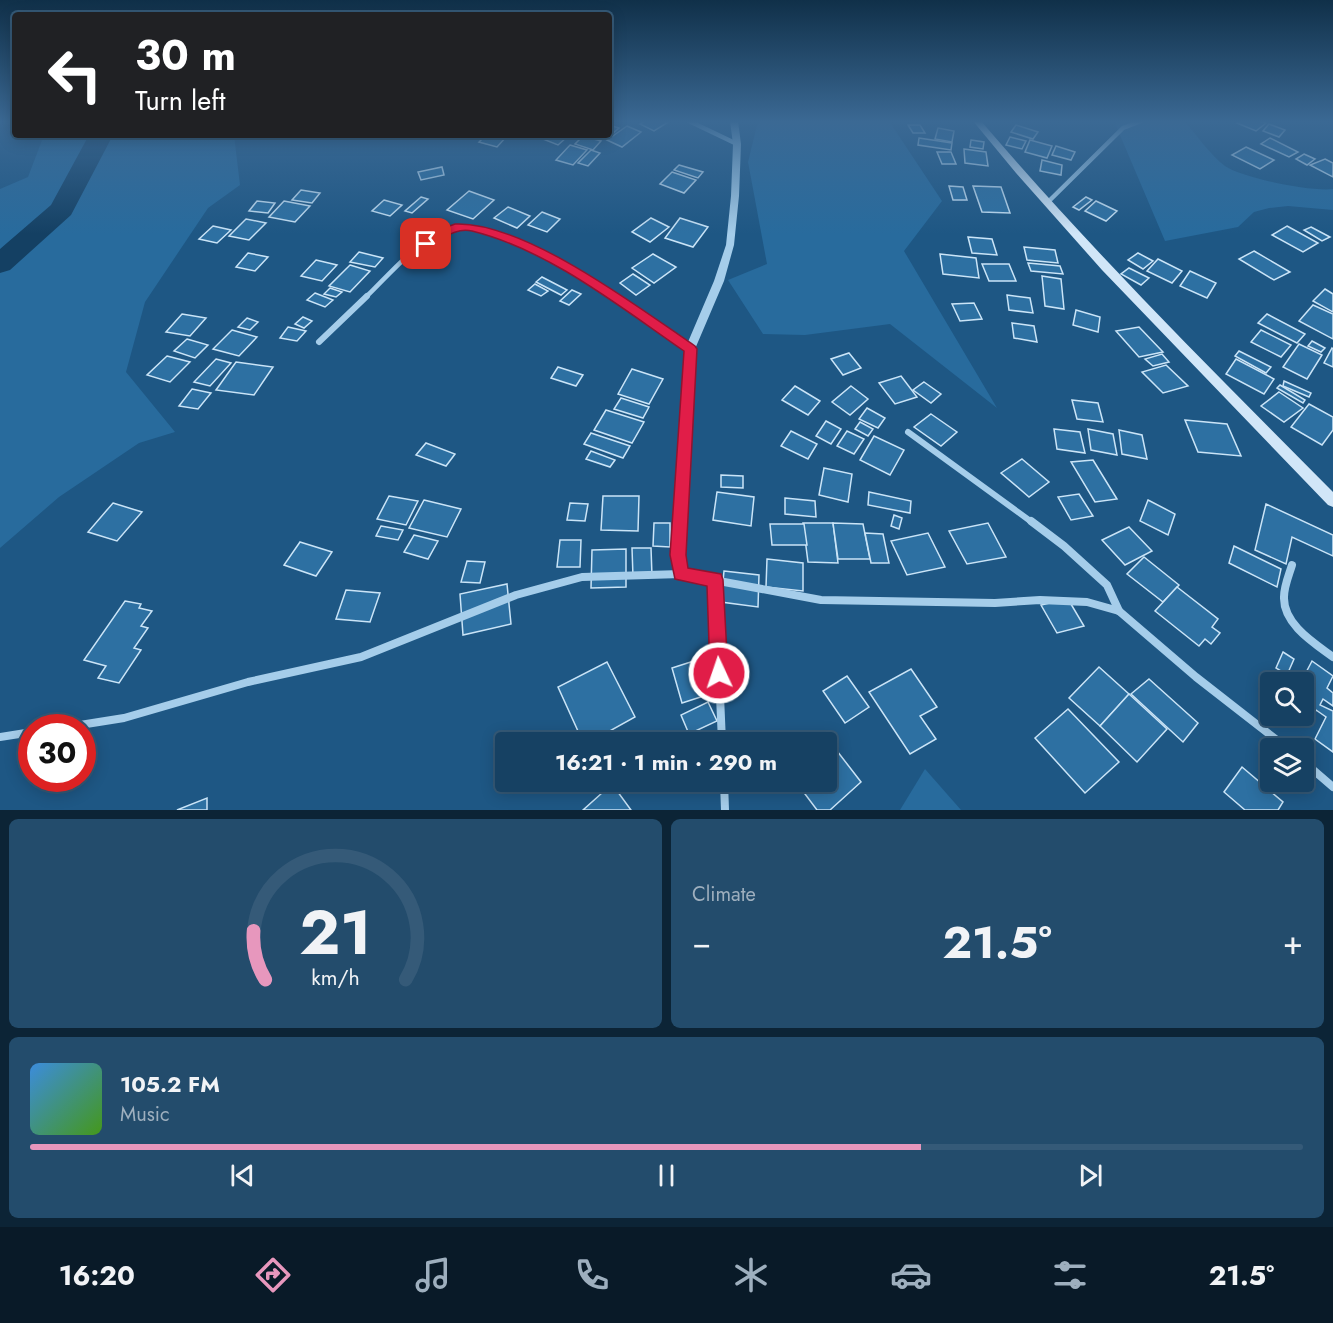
<!DOCTYPE html>
<html lang="en">
<head>
<meta charset="utf-8">
<style>
  :root { --surface:#164163; --page:#234c6c; --text:#f1f3f6; --muted:#9eafbe; --line:#355a78; --accent:#e797bd }
  body { margin:0; font-family:Jost,sans-serif; background:var(--page); color:var(--text); height:100vh; display:flex; flex-direction:column; font-size:22px; white-space:nowrap }
  * { box-sizing:border-box; margin:0 }
  p { font-size:20px; color:var(--muted) }
  .icon { flex:none; width:33px; height:33px; fill:none; stroke:currentColor; stroke-width:2; stroke-linecap:round; stroke-linejoin:round }
  .map { position:relative; height:810px; overflow:hidden }
  .side { display:flex; flex-direction:column; gap:9px; padding:9px; background:#0c2436; flex:1 }
  .side>* { flex:none }
  .top-card { position:absolute; left:12px; top:12px; width:600px; height:126px; border-radius:6px; box-shadow:0 3px 15px #0003,0 0 0 2px var(--line); background:#202124; color:#fff; overflow:hidden }
  .tools { position:absolute; left:1260px; top:672px; display:grid; gap:12px }
  .tools a { display:grid; place-items:center; width:54px; height:54px; border-radius:6px; background:var(--surface); box-shadow:0 3px 15px #0003,0 0 0 2px var(--line); font-size:30px }
  .speed { position:absolute; left:18px; top:714px; display:flex; gap:12px; font-size:30px; font-weight:700; text-align:center }
  .speed>* { display:grid; place-content:center; width:78px; height:78px; border-radius:50%; background:var(--surface); box-shadow:0 3px 15px #0003,0 0 0 2px var(--line); line-height:1 }
  .speed .limit { border:9px solid #d22; background:#fff; color:#111 }
  .pin { position:absolute; display:grid; place-items:center; width:51px; height:51px; color:#fff; margin:-26px; border-radius:12px; box-shadow:0 3px 9px #0006 }
  .me { position:absolute; width:66px; margin:-33px; rotate:357deg; stroke-linejoin:round; filter:drop-shadow(0 0 4px #0008) }
  .turn { display:flex; align-items:center; gap:21px; height:126px; padding:0 24px; font-size:27px }
  .turn .icon { width:78px; height:78px; stroke-width:2.5 }
  .turn b { display:block; font-size:42px; line-height:51px }
  .big { font-size:45px; font-weight:700; line-height:1.1 }
  .side .tile { flex:1; display:flex; flex-direction:column; justify-content:center; gap:9px; min-width:0; padding:0 21px; border-radius:9px; background:var(--page) }
  .side .dial { align-items:center; gap:0 }
  .dial svg { height:156px; overflow:visible; fill:none; stroke:var(--line); stroke-width:7; stroke-linecap:round; text-anchor:middle }
  .dial text { fill:var(--text); stroke:none }
  .song { display:flex; align-items:center; gap:18px }
  .cover { width:72px; height:72px; border-radius:9px; background:linear-gradient(135deg,hsl(210 70% 55%),hsl(100 70% 35%)) }
  .played { height:6px; border-radius:3px; background:linear-gradient(90deg,var(--accent) 70%,var(--line) 70%) }
  .keys { display:flex; justify-content:space-around; direction:ltr }
  .heat { display:flex; justify-content:space-between; align-items:center; font-size:33px; direction:ltr }
  .side .tiles { flex:1; display:grid; gap:9px; grid-template-columns:1fr 1fr }
  .tile:last-child { grid-column:span 2 }
  .trip { position:absolute; left:495px; top:732px; width:342px; height:60px; border-radius:6px; background:var(--surface); box-shadow:0 3px 15px #0003,0 0 0 2px var(--line); font-weight:700; line-height:60px; text-align:center }
  .dock { display:flex; height:96px; justify-content:space-around; align-items:center; background:#091a28; color:var(--muted) }
  .dock .icon { width:42px; height:42px }
  .dock .selected { color:var(--accent) }
  .dock b { font-size:27px; color:var(--text) }
  .map>svg:first-child { display:block }
  .green { fill:#286b9d }
  .lines { fill:none; stroke-linecap:round; stroke-linejoin:round }
  .river { fill:#144063; fill-rule:evenodd }
  .building { fill:#2d70a2; stroke:#cae4f7; stroke-width:1.5 }
  .minor-far2 { stroke:#a5cdea; stroke-width:4.5 }
  .minor-far1 { stroke:#a5cdea; stroke-width:6 }
  .minor { stroke:#a5cdea; stroke-width:8 }
  .tertiary { fill:#a5cdea; fill-rule:evenodd }
  .secondary { fill:#d1e6f8; fill-rule:evenodd }
  .route { fill:#e11d48; stroke:#92132f; stroke-width:1.5 }
</style>
</head>
<body>
<div class="map">
<svg width="1333" height="810" viewBox="0 0 1333 810">
  <rect width="100%" height="100%" fill="#1e5784"/>
  <g class="green">
    <path d="M758 121H889L942 201 904 251 997 408 890 324 805 335 763 334 728 280 767 264 748 162Z"/>
    <path d="M1114 121H1184C1196 134 1211 156 1225 166 1242 178 1312 192 1333 189V210L1288 206 1269 208 1254 212 1238 227 1165 241Z"/>
    <path d="M44 135H234L240 185 208 208 145 302 126 372 175 432 139 443 59 497 0 548V189L28 177Z"/>
    <path d="M925 769 961 810H900Z"/>
  </g>
  <g class="lines">
    <path class="river" d="M89 135H113L71 215 10 270 0 273V249L51 205Z"/>
  </g>
  <g class="building">
    <path d="M645 121H670L654 131 640 124Z"/>
    <path d="M1240 121H1260L1266 123 1256 131 1237 123Z"/>
    <path d="M1269 124 1285 130 1279 137 1263 131Z"/>
    <path d="M609 125 619 128 606 139 596 135H609Z"/>
    <path d="M908 125H920L925 133H913Z"/>
    <path d="M1016 125 1038 132 1033 139 1011 132Z"/>
    <path d="M627 126 641 132 622 147 607 140Z"/>
    <path d="M938 128 954 131 952 142 935 139Z"/>
    <path d="M486 135H503L507 136 497 147 479 142Z"/>
    <path d="M548 135H562L567 137 558 145 543 139Z"/>
    <path d="M583 136 601 141 593 150 575 144Z"/>
    <path d="M1010 137 1026 141 1022 149 1006 145Z"/>
    <path d="M919 138 952 143 951 150 918 145Z"/>
    <path d="M1270 138 1298 152 1289 157 1261 144Z"/>
    <path d="M971 140 984 142 983 149 970 147Z"/>
    <path d="M1030 140 1052 146 1047 158 1025 152Z"/>
    <path d="M570 145 587 150 573 165 556 160Z"/>
    <path d="M1056 146 1075 152 1071 160 1052 155Z"/>
    <path d="M1246 147 1274 160 1260 169 1232 155Z"/>
    <path d="M964 149 986 152 988 166 965 163Z"/>
    <path d="M591 150 600 153 588 166 578 163Z"/>
    <path d="M937 152H951L956 164H942Z"/>
    <path d="M1304 154 1315 159 1307 165 1296 159Z"/>
    <path d="M1325 159 1333 163V177L1310 165Z"/>
    <path d="M1042 160 1062 165 1061 175 1040 171Z"/>
    <path d="M679 165 703 172 698 178 674 170Z"/>
    <path d="M442 167 444 175 421 180 418 172Z"/>
    <path d="M672 172 696 180 684 193 660 184Z"/>
    <path d="M949 186 963 187 967 200H953Z"/>
    <path d="M973 186 1001 187 1010 213 982 212Z"/>
    <path d="M301 190 320 193 312 203 292 200Z"/>
    <path d="M469 191 494 200 473 219 447 210Z"/>
    <path d="M421 197 428 199 412 213 405 211Z"/>
    <path d="M1086 197 1092 200 1079 210 1073 207Z"/>
    <path d="M384 200 402 205 390 216 372 211Z"/>
    <path d="M257 201 275 203 268 213 249 211Z"/>
    <path d="M284 201 310 206 295 222 269 217Z"/>
    <path d="M1096 201 1117 211 1106 221 1085 211Z"/>
    <path d="M508 207 530 216 517 228 494 218Z"/>
    <path d="M542 212 560 219 547 232 528 225Z"/>
    <path d="M651 218 669 227 650 242 632 232Z"/>
    <path d="M680 218 708 227 693 247 665 238Z"/>
    <path d="M246 219 266 223 249 240 229 236Z"/>
    <path d="M213 226 231 230 217 243 199 239Z"/>
    <path d="M1287 226 1318 243 1303 252 1272 235Z"/>
    <path d="M1311 227 1330 237 1322 241 1304 230Z"/>
    <path d="M968 237 992 239 997 255 972 253Z"/>
    <path d="M1024 247 1055 250 1058 263 1027 260Z"/>
    <path d="M1254 251 1290 272 1274 280 1239 259Z"/>
    <path d="M359 252 383 258 375 267 350 262Z"/>
    <path d="M248 253 268 257 255 271 236 267Z"/>
    <path d="M1138 253 1153 261 1143 269 1128 260Z"/>
    <path d="M653 254 676 267 654 283 632 268Z"/>
    <path d="M940 254 976 258 979 278 943 274Z"/>
    <path d="M1158 259 1182 271 1172 283 1147 271Z"/>
    <path d="M316 260 337 265 322 281 301 276Z"/>
    <path d="M1028 263 1060 266 1063 274 1031 271Z"/>
    <path d="M982 264H1009L1016 281H989Z"/>
    <path d="M350 265 370 271 350 292 329 286Z"/>
    <path d="M1129 268 1149 278 1141 285 1121 274Z"/>
    <path d="M1190 271 1216 283 1207 298 1180 286Z"/>
    <path d="M633 274 650 285 636 295 620 283Z"/>
    <path d="M1042 276 1061 279 1064 309 1045 306Z"/>
    <path d="M542 277 567 290 561 295 536 282Z"/>
    <path d="M535 284 548 291 541 296 528 290Z"/>
    <path d="M330 288 342 292 336 297 324 294Z"/>
    <path d="M1325 289 1333 294V312L1313 301Z"/>
    <path d="M572 290 581 294 569 305 560 301Z"/>
    <path d="M315 293 333 300 325 307 307 300Z"/>
    <path d="M1007 295 1030 298 1033 313 1009 310Z"/>
    <path d="M974 303 982 319 960 321 952 304Z"/>
    <path d="M1313 305 1333 314V339L1299 321Z"/>
    <path d="M1076 310 1100 317 1098 332 1073 325Z"/>
    <path d="M182 314 206 318 190 336 166 332Z"/>
    <path d="M1267 314 1305 334 1297 343 1258 323Z"/>
    <path d="M303 317 312 321 304 328 295 324Z"/>
    <path d="M247 318 258 322 250 330 238 327Z"/>
    <path d="M1012 323 1034 326 1037 342 1014 338Z"/>
    <path d="M288 327 306 331 297 341 280 338Z"/>
    <path d="M1139 327 1163 352 1139 357 1116 331Z"/>
    <path d="M232 330 257 337 239 356 213 349Z"/>
    <path d="M1261 330 1291 345 1281 357 1251 342Z"/>
    <path d="M187 339 208 345 195 358 174 351Z"/>
    <path d="M1312 341 1325 348 1321 352 1308 346Z"/>
    <path d="M1299 344 1322 355 1307 379 1283 367Z"/>
    <path d="M1332 348 1333 349V367L1324 363Z"/>
    <path d="M1239 351 1271 367 1266 373 1235 356Z"/>
    <path d="M849 353 861 368 843 375 831 359Z"/>
    <path d="M1162 354 1169 362 1153 366 1145 359Z"/>
    <path d="M167 356 190 362 170 382 147 375Z"/>
    <path d="M216 359 231 363 210 386 194 382Z"/>
    <path d="M1236 359 1274 379 1264 394 1226 374Z"/>
    <path d="M236 362 273 367 254 395 216 390Z"/>
    <path d="M1166 365 1188 386 1163 393 1142 372Z"/>
    <path d="M558 367 583 375 576 386 551 378Z"/>
    <path d="M632 369 663 379 649 404 618 394Z"/>
    <path d="M901 376 917 397 895 404 879 383Z"/>
    <path d="M1284 381 1311 393 1309 397 1283 386Z"/>
    <path d="M924 382 941 394 931 403 913 390Z"/>
    <path d="M1280 385 1305 400 1303 403 1277 388Z"/>
    <path d="M795 386 820 401 808 415 782 400Z"/>
    <path d="M851 386 868 399 850 415 832 402Z"/>
    <path d="M192 389 211 393 198 409 179 406Z"/>
    <path d="M1279 392 1303 408 1284 422 1261 406Z"/>
    <path d="M621 398 649 407 643 418 614 409Z"/>
    <path d="M1072 400 1098 403 1103 422 1077 419Z"/>
    <path d="M1309 404 1333 417V430L1322 445 1291 427Z"/>
    <path d="M867 408 885 418 878 428 859 419Z"/>
    <path d="M606 410 644 422 632 443 594 430Z"/>
    <path d="M931 414 957 432 941 446 914 427Z"/>
    <path d="M1185 420 1227 424 1241 456 1198 452Z"/>
    <path d="M826 421 841 429 831 444 816 436Z"/>
    <path d="M860 422 873 429 868 436 855 429Z"/>
    <path d="M1054 429 1080 432 1085 453 1057 449Z"/>
    <path d="M1088 429 1113 434 1117 455 1091 450Z"/>
    <path d="M1119 430 1142 435 1147 459 1122 454Z"/>
    <path d="M791 431 817 444 808 459 781 446Z"/>
    <path d="M847 431 864 439 854 454 837 446Z"/>
    <path d="M591 433 630 446 623 458 584 444Z"/>
    <path d="M874 436 904 450 890 475 860 460Z"/>
    <path d="M426 443 455 454 446 466 416 455Z"/>
    <path d="M591 451 615 460 610 467 586 459Z"/>
    <path d="M1022 459 1049 482 1029 497 1001 473Z"/>
    <path d="M1093 460 1117 499 1095 502 1071 462Z"/>
    <path d="M824 468 852 474 848 502 819 495Z"/>
    <path d="M721 475 743 476V488L721 487Z"/>
    <path d="M717 492 754 497 751 526 713 520Z"/>
    <path d="M869 492 911 501 910 513 868 505Z"/>
    <path d="M1079 494 1093 516 1071 520 1058 497Z"/>
    <path d="M389 496 418 501 406 525 377 519Z"/>
    <path d="M603 496H639L638 531 601 530Z"/>
    <path d="M785 498 815 501 816 517 785 514Z"/>
    <path d="M424 500 461 509 447 537 409 528Z"/>
    <path d="M1148 500 1175 514 1168 535 1140 521Z"/>
    <path d="M113 503 142 512 117 541 88 532Z"/>
    <path d="M570 503 588 504 585 521 567 520Z"/>
    <path d="M1266 504 1333 535V556L1292 537 1286 564 1255 550Z"/>
    <path d="M894 515 902 518 899 529 891 526Z"/>
    <path d="M654 523H670V547L653 546Z"/>
    <path d="M803 523H833L838 563 808 562Z"/>
    <path d="M833 523 863 524 870 559H838Z"/>
    <path d="M988 523 1006 557 967 564 949 531Z"/>
    <path d="M770 524H804L807 545H772Z"/>
    <path d="M381 526 403 530 398 540 376 536Z"/>
    <path d="M1129 527 1152 551 1125 565 1102 540Z"/>
    <path d="M865 533 883 534 889 563H871Z"/>
    <path d="M928 533 945 567 907 575 891 541Z"/>
    <path d="M414 535 438 541 428 559 404 552Z"/>
    <path d="M560 540H581L580 567H557Z"/>
    <path d="M300 542 332 552 316 576 284 565Z"/>
    <path d="M1234 546 1281 569 1277 587 1229 563Z"/>
    <path d="M632 548H651L652 576 633 577Z"/>
    <path d="M626 549V587L591 588 592 550Z"/>
    <path d="M1144 557 1179 585 1163 602 1127 574Z"/>
    <path d="M767 559 803 563V591L766 587Z"/>
    <path d="M467 561 485 562 480 583 461 582Z"/>
    <path d="M724 571 759 575 758 607 721 602Z"/>
    <path d="M507 584 511 624 463 635 460 594Z"/>
    <path d="M1177 587 1218 619 1212 627 1220 633 1211 644 1205 639 1199 646 1155 611Z"/>
    <path d="M346 590 380 593 370 622 336 619Z"/>
    <path d="M1068 599 1084 626 1057 633 1041 605Z"/>
    <path d="M125 601 141 604 139 608 152 611 141 626 148 628 134 648 141 650 119 683 98 678 106 666 84 660Z"/>
    <path d="M1283 652 1294 659 1287 675 1276 668Z"/>
    <path d="M700 659 710 694 682 703 672 668Z"/>
    <path d="M1312 661 1333 676 1327 688 1333 693V706L1323 699 1320 705 1333 711V752L1315 739 1326 717 1316 710 1308 726 1293 716H1304V682H1301Z"/>
    <path d="M607 662 635 717 590 742H583L558 687Z"/>
    <path d="M1099 667 1129 694 1100 726 1069 698Z"/>
    <path d="M911 669 937 707 920 716 936 739 910 754 869 692Z"/>
    <path d="M1275 672 1288 681 1287 682H1270V686L1269 685Z"/>
    <path d="M847 676 869 707 845 723 823 691Z"/>
    <path d="M1149 679 1198 723 1183 742 1131 694Z"/>
    <path d="M1129 694 1167 729 1137 762 1100 726Z"/>
    <path d="M708 702 717 721 689 734 681 715Z"/>
    <path d="M1068 709 1119 762 1085 793 1035 738Z"/>
    <path d="M834 747 861 782 830 810H817L796 782H826V754Z"/>
    <path d="M1242 767 1283 802 1278 810H1245L1224 792Z"/>
    <path d="M612 784 631 810H583Z"/>
    <path d="M207 798V810H177Z"/>
  </g>
  <g class="lines">
    <g class="minor-far2">
      <path d="M689 121 737 144"/>
      <path d="M1047 203 1123 128 1141 121"/>
      <path d="M366 297C387 277 416 242 443 232 451 229 461 226 470 227 507 232 584 275 616 297"/>
    </g>
    <g class="minor-far1">
      <path d="M614 296 690 349"/>
      <path d="M319 342 367 296"/>
      <path d="M908 432 1033 523"/>
    </g>
    <g class="minor">
      <path d="M1031 521 1064 546 1107 585 1119 611"/>
      <path d="M1292 565C1289 575 1284 586 1284 597 1283 624 1314 643 1333 657"/>
      <path d="M715 580 722 742"/>
      <path d="M61 728 124 718 248 682 361 657 516 595 582 577 681 574 821 600 995 603 1040 600 1087 602 1119 611 1196 677 1287 748"/>
      <path d="M0 737 32 732"/>
      <path d="M1304 762 1333 787"/>
      <path d="M724 782 725 810"/>
    </g>
    <path class="tertiary" d="M730 121H738L741 144 739 196 734 245 724 281 695 349 684 555 687 574 685 578 681 580 677 578 672 555 685 349 714 281 726 245 731 196 733 144Z"/>
    <path class="secondary" d="M973 121H981C1092 251 1213 371 1333 492V507L1328 505 1102 270 1016 173Z"/>
  </g>
  <linearGradient id="sky" x2="0" y2="1"><stop stop-color="#103049"/><stop offset="0.52" stop-color="#3b6994"/><stop offset="1" stop-color="#3b6994" stop-opacity="0"/></linearGradient>
  <rect width="1333" height="234" fill="url(#sky)"/>
  <path class="route" d="M455 224C524 221 638 307 695 346L697 349 686 555 688 568 721 574 723 580 728 673 725 679 719 682 713 679 710 673 707 586 675 579 670 555 684 351C620 307 549 250 472 231 449 226 436 249 422 246L420 244 436 231Z"/>
</svg>
<div class="tools">
<a><svg class="icon" aria-label="search" viewBox="0 0 24 24"><circle cx="10" cy="10" r="6"/><path d="M15 15l6 6"/></svg></a>
<a><svg class="icon" aria-label="layers" viewBox="0 0 24 24"><path d="M12 4l9 5-9 5-9-5zM3 14l9 5 9-5"/></svg></a>
</div>
<div class="speed"><div class="limit">30</div></div>
<div class="pin" style="left:426px;top:244px;background:#d93025"><svg class="icon" aria-label="arrive" viewBox="0 0 24 24"><path d="M6 21V4h12l-3 4 3 4H6"/></svg></div>
<svg class="me" style="left:719px;top:673px" viewBox="-20 -20 40 40"><circle r="17" fill="#e11d48" stroke="#fff" stroke-width="3"/><path d="M0-11L8 9 0 5-8 9z" fill="#fff"/></svg>
<div class="trip">16:21 · 1 min · 290 m</div>
<div class="top-card">
<div class="turn"><svg class="icon" aria-label="left" viewBox="0 0 24 24"><path d="M17 20v-9H6M10 6l-5 5 5 5"/></svg><div><b>30 m</b>Turn left</div></div>
</div>
</div>
<section class="side">
<div class="tiles">
<div class="tile dial"><svg viewBox="0 0 100 80">
<path d="M14 69A42 42 0 1 1 86 69"/>
<path d="M14 69A42 42 0 0 1 8 44" stroke="#e797bd"/>
<text x="50" y="56" font-size="32" font-weight="700">21</text>
<text x="50" y="72" font-size="11">km/h</text>
</svg></div>
<div class="tile"><p>Climate</p>
<div class="heat"><a>−</a><b class="big">21.5°</b><a>+</a></div>
</div>
<div class="tile">
<div class="song"><i class="cover"></i><div><b>105.2 FM</b><p>Music</p></div></div>
<div class="played"></div>
<div class="keys"><svg class="icon" aria-label="previous" viewBox="0 0 24 24"><path d="M18 5L8 12l10 7zM5 5v14"/></svg><svg class="icon" aria-label="pause" viewBox="0 0 24 24"><path d="M8 5v14M16 5v14"/></svg><svg class="icon" aria-label="next" viewBox="0 0 24 24"><path d="M6 5l10 7-10 7zM19 5v14"/></svg></div>
</div>
</div>
</section>
<nav class="dock">
<b>16:20</b>
<svg class="icon selected" aria-label="directions" viewBox="0 0 24 24"><path d="M12 3l9 9-9 9-9-9zM9 14v-3h6M13 9l2 2-2 2"/></svg>
<svg class="icon" aria-label="music" viewBox="0 0 24 24"><path d="M9 18V5l10-2v13"/><circle cx="6" cy="18" r="3"/><circle cx="16" cy="16" r="3"/></svg>
<svg class="icon" aria-label="phone" viewBox="0 0 24 24"><path d="M5 4h4l2 5-3 2q2 4 5 5l2-3 5 2v4C11 20 4 13 5 4z"/></svg>
<svg class="icon" aria-label="climate" viewBox="0 0 24 24"><path d="M12 3v18M4 7l16 10M4 17L20 7"/></svg>
<svg class="icon" aria-label="car" viewBox="0 0 24 24"><path d="M5 17H2v-5l4-1 3-4h7l3 4 3 1v5h-3M9 17h6M6 11h13"/><circle cx="7" cy="17" r="2"/><circle cx="17" cy="17" r="2"/></svg>
<svg class="icon" aria-label="filters" viewBox="0 0 24 24"><path d="M4 7h16M4 17h16"/><circle cx="9" cy="7" r="2"/><circle cx="15" cy="17" r="2"/></svg>
<b>21.5°</b>
</nav>
</body>
</html>
